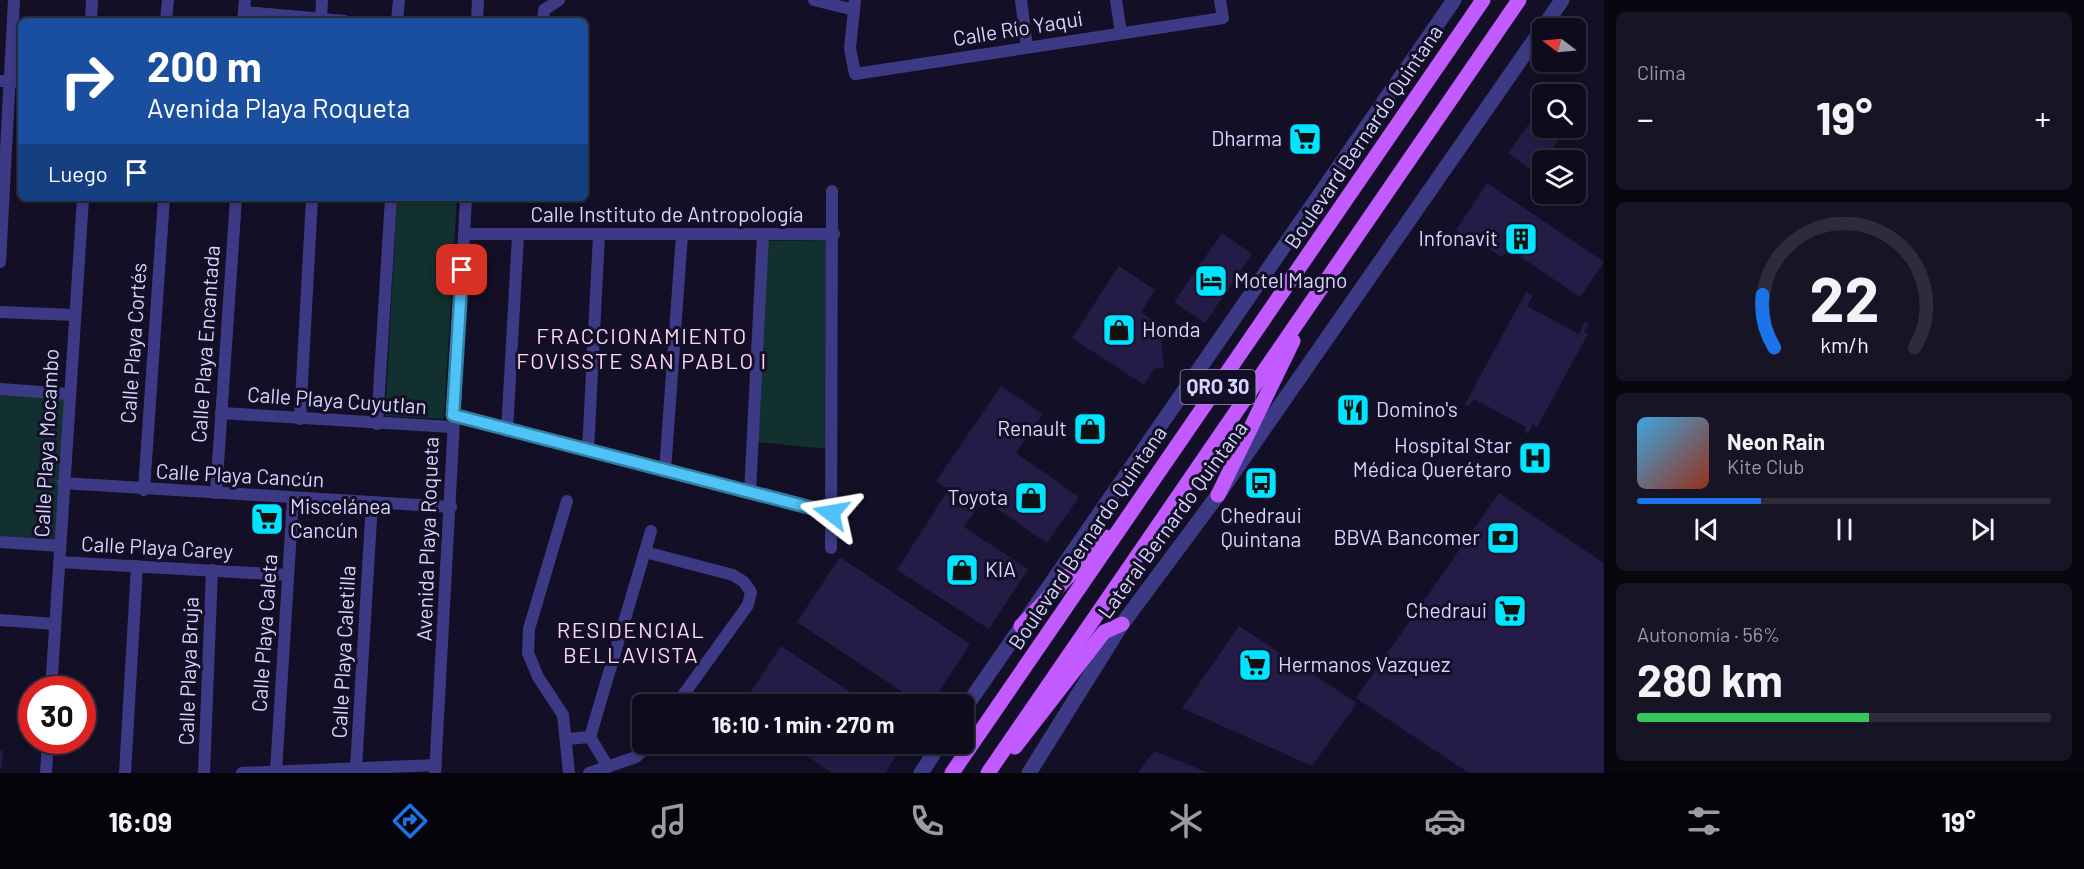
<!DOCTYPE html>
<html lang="es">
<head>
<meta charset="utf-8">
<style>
  :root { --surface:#0e0b1c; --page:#171425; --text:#f1f3f6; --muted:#9b9ba3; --line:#2e2b3b; --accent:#1a73e8 }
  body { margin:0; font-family:Barlow,sans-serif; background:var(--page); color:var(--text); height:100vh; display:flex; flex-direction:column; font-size:22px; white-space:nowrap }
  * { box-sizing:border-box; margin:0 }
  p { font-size:20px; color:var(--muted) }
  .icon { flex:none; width:33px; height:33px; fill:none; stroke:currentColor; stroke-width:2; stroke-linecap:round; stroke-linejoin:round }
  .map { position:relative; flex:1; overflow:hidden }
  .details { display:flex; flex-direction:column; gap:12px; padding:12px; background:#08060f; width:480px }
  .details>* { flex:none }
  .banner { position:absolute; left:18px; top:18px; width:570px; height:183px; border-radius:9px; box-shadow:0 3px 9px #0003,0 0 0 2px var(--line); background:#1a4fa0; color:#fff; overflow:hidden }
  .needle { width:39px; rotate:286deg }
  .buttons { position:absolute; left:1532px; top:18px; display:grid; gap:12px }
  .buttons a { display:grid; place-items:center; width:54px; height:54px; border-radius:9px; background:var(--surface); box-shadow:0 3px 9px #0003,0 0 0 2px var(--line); font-size:30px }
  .speed { position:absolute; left:18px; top:676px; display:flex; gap:12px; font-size:30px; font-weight:700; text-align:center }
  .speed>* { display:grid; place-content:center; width:78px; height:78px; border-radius:50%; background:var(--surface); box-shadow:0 3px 9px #0003,0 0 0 2px var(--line); line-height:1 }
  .speed .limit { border:9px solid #d22; background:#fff; color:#111 }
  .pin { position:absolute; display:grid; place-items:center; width:51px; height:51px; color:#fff; margin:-26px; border-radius:12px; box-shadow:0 3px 9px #0006 }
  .me { position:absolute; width:66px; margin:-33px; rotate:284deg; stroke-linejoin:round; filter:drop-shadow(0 0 4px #0008) }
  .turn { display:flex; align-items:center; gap:21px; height:126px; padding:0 30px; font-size:27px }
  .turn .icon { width:78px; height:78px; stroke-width:2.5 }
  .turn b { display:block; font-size:42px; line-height:51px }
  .then { display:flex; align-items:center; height:57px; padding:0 30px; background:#0003; gap:12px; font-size:22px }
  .big { font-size:45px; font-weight:700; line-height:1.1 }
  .details .card { flex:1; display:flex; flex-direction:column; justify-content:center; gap:9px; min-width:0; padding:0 21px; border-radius:9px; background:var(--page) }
  .details .dial { align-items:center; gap:0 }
  .dial svg { height:156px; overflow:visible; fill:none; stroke:var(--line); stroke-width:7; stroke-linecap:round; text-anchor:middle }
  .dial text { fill:var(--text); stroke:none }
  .song { display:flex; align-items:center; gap:18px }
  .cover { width:72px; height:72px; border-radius:9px; background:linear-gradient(135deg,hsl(200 70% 55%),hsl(10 70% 35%)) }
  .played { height:6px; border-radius:3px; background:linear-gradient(90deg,var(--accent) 30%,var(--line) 30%) }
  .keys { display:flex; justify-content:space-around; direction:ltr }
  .heat { display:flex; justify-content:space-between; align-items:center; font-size:33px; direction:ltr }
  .charge { height:9px; border-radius:4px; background:linear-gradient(90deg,#34c759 56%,var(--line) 0) }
  .trip { position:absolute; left:632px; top:694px; width:342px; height:60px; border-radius:9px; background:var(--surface); box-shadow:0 3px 9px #0003,0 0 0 2px var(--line); font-weight:700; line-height:60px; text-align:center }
  .dock { display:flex; height:96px; justify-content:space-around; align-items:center; background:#06040b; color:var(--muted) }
  .dock .icon { width:42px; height:42px }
  .dock .current { color:var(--accent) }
  .dock b { font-size:27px; color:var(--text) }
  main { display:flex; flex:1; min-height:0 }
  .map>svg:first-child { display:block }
  .green { fill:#12302f }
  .building { fill:#241b47 }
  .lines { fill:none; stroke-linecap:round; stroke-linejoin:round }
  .minor { stroke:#3d3a85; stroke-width:12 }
  .tertiary { stroke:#3d3a85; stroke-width:15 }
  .primary { stroke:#c25bff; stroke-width:15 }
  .route-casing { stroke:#337fa1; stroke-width:15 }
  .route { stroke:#4fc3f7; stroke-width:10 }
  .labels { text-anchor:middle; stroke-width:6; stroke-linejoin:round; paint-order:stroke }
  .shield { fill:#130f26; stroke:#9e99be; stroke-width:1.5 }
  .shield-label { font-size:20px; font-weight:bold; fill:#d9d4ff }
  .street-label { font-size:21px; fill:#d9d4ff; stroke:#130f26 }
  .poi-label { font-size:21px; fill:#d9d4ff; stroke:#130f26; text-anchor:end }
  .neighbourhood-label { font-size:22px; letter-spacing:1.5px; fill:#ffd6f0; stroke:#130f26 }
</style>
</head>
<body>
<main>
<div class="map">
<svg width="1604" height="773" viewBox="0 0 1604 773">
  <rect width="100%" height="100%" fill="#130f26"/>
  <g class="green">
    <path d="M397 198H457L444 419 385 416Z"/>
    <path d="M831 240 827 449 757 442 765 241Z"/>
    <path d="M0 392 65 397 57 543 0 540Z"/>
  </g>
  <g class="building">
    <path d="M1575 108 1587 109 1575 127Z"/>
    <path d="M1539 110 1542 113V128H1575L1571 133 1566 130 1535 173 1508 153Z"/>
    <path d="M1487 183 1604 262 1580 297 1509 249 1502 257 1456 230Z"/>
    <path d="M1222 233 1252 254 1205 323 1174 302Z"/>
    <path d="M1119 266 1155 290 1141 312 1160 325 1164 367 1154 369 1144 385 1072 338Z"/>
    <path d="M1526 292 1533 296 1527 306 1579 334 1585 321 1589 324 1584 332 1588 334 1537 427 1533 424 1528 434 1524 431 1526 427 1474 399 1469 406 1465 404Z"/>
    <path d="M1001 386 1043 414 1016 453 1079 497 1047 543 983 499 964 527 1028 569 989 629 897 570 948 490 936 481Z"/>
    <path d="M1499 493 1604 563V773H1469L1356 698Z"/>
    <path d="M840 557 970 644 930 705H922L797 622Z"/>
    <path d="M1239 626 1357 703 1312 766 1182 708Z"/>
    <path d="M781 646 870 705H742Z"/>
    <path d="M789 744H904L885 773H832Z"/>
    <path d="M0 751H3L2 768H0Z"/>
    <path d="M1154 751 1209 773H1138Z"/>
  </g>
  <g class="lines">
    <g class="minor">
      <path d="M814 0 854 10"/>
      <path d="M855 0 850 48 855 74 1223 18 1220 0"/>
      <path d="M1021 0 1027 47"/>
      <path d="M1116 0 1121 33"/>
      <path d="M244 12 345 21"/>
      <path d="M321 19 322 0"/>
      <path d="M91 21 92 0"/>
      <path d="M166 21 168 0"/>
      <path d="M243 21 245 0"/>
      <path d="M397 21 399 0"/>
      <path d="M477 21 478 0"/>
      <path d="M543 21 544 10 559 0"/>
      <path d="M0 81 21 82"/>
      <path d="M464 234H834"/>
      <path d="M0 262 14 0"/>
      <path d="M0 312 74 315"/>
      <path d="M0 389 69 394"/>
      <path d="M221 413 452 427"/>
      <path d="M453 415 831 513"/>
      <path d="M300 419 312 198"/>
      <path d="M377 424 391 198"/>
      <path d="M507 431 518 236"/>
      <path d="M588 451 599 235"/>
      <path d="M665 471 682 235"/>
      <path d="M63 483 451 507"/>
      <path d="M144 490 164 198"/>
      <path d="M216 493 236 198"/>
      <path d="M750 493 763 234"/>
      <path d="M567 501 529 629 528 653 538 677 563 715 569 773"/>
      <path d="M0 542 60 546"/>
      <path d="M831 548 832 191"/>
      <path d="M645 552 733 575 744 582 751 592 748 605 676 705"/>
      <path d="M60 562 288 575"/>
      <path d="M0 620 55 624"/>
      <path d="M51 690 83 198"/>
      <path d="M590 737 608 767"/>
      <path d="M567 739 590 737 651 531"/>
      <path d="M356 768 372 502"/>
      <path d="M276 771 293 498"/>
      <path d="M46 773 48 741"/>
      <path d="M125 773 137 566"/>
      <path d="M204 773 212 570"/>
      <path d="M242 773 436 765"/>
      <path d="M435 773 466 198"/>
      <path d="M589 773 636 757 649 744"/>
    </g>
    <g class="tertiary">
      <path d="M1543 28 1562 0"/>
      <path d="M963 711 1454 0"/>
      <path d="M921 773 940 744"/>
      <path d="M1029 773 1122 624 1218 495 1542 29"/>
    </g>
    <g class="primary">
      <path d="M1218 495 1293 341"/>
      <path d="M1021 626 1106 537"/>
      <path d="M1015 747 1104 632 1122 624"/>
      <path d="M952 773 1483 0"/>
      <path d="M988 773 1519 0"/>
    </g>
  </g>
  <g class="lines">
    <defs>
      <path id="route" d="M462 270 453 415 831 513"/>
    </defs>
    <use href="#route" class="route-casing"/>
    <use href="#route" class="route"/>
  </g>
  <defs>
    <symbol id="supermarket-square" viewBox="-11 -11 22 22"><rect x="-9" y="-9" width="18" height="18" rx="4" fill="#00e5ff" stroke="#130f26"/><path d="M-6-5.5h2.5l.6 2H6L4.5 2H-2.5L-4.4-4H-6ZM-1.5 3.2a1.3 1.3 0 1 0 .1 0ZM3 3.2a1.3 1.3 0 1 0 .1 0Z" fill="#111"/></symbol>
    <symbol id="building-square" viewBox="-11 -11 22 22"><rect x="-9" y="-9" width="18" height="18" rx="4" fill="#00e5ff" stroke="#130f26"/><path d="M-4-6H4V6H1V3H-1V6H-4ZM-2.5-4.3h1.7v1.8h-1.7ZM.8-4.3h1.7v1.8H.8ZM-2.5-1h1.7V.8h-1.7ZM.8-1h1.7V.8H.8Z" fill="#111"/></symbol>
    <symbol id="hotel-square" viewBox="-11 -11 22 22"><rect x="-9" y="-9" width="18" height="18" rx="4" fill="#00e5ff" stroke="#130f26"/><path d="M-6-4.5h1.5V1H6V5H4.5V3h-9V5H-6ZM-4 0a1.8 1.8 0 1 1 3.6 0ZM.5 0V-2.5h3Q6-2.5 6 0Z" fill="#111"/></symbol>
    <symbol id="shop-square" viewBox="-11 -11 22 22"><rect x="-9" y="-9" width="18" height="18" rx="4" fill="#00e5ff" stroke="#130f26"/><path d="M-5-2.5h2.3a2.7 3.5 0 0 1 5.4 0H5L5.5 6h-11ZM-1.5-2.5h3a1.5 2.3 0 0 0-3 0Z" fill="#111"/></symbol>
    <symbol id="restaurant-square" viewBox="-11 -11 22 22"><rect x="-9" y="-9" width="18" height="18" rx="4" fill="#00e5ff" stroke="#130f26"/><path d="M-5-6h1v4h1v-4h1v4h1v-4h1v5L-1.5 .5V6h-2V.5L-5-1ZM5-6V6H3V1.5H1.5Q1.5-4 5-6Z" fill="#111"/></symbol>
    <symbol id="hospital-square" viewBox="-11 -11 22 22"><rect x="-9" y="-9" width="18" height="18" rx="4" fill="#00e5ff" stroke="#130f26"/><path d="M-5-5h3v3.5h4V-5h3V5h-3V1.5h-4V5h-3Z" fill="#111"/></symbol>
    <symbol id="bus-square" viewBox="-11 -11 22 22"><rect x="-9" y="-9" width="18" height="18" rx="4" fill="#00e5ff" stroke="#130f26"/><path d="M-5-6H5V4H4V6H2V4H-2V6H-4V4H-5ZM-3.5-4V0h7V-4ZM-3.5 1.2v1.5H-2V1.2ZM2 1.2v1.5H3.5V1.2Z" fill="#111"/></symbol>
    <symbol id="bank-square" viewBox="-11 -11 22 22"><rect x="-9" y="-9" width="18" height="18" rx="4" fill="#00e5ff" stroke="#130f26"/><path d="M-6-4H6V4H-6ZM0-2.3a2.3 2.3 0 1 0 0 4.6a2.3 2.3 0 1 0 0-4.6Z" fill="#111"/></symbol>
  </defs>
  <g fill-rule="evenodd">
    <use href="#supermarket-square" x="1286" y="120" width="38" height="38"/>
    <use href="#building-square" x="1502" y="220" width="38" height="38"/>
    <use href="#hotel-square" x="1192" y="262" width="38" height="38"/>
    <use href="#shop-square" x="1100" y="311" width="38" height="38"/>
    <use href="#restaurant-square" x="1334" y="391" width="38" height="38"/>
    <use href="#shop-square" x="1071" y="410" width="38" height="38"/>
    <use href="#hospital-square" x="1516" y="439" width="38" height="38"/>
    <use href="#bus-square" x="1242" y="464" width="38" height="38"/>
    <use href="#shop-square" x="1012" y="479" width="38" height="38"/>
    <use href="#supermarket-square" x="248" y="500" width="38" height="38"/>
    <use href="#bank-square" x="1484" y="519" width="38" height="38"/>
    <use href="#shop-square" x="943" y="551" width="38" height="38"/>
    <use href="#supermarket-square" x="1491" y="592" width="38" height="38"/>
    <use href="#supermarket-square" x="1236" y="646" width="38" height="38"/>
  </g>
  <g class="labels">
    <rect class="shield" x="1180.5" y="370" width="75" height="34" rx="4.5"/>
    <g class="shield-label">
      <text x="1218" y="394">QRO 30</text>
    </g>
    <g class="street-label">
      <text transform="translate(1018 29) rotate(-9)" y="7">Calle Río Yaqui</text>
      <text transform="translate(1364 137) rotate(-56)" y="7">Boulevard Bernardo Quintana</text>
      <text x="667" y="222">Calle Instituto de Antropología</text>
      <text transform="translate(134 343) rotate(-86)" y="7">Calle Playa Cortés</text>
      <text transform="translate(206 344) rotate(-86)" y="7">Calle Playa Encantada</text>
      <text transform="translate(337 401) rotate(4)" y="7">Calle Playa Cuyutlan</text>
      <text transform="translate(47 443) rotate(-87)" y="7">Calle Playa Mocambo</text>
      <text transform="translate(240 476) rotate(3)" y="7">Calle Playa Cancún</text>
      <text transform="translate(1173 520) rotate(-54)" y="7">Lateral Bernardo Quintana</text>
      <text transform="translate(1088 538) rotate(-56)" y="7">Boulevard Bernardo Quintana</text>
      <text transform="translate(428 539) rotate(-88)" y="7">Avenida Playa Roqueta</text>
      <text transform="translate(157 548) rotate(3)" y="7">Calle Playa Carey</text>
      <text transform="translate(265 633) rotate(-86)" y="7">Calle Playa Caleta</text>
      <text transform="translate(344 652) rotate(-87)" y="7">Calle Playa Caletilla</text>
      <text transform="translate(189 671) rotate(-88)" y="7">Calle Playa Bruja</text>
    </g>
    <g class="poi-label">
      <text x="1282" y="146">Dharma</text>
      <text x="1498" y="246">Infonavit</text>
      <text x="1234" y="288" text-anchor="start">Motel Magno</text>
      <text x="1142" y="337" text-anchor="start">Honda</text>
      <text x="1376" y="417" text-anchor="start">Domino's</text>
      <text x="1067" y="436">Renault</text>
      <text x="1512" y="453">Hospital Star<tspan x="1512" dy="24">Médica Querétaro</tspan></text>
      <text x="1008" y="505">Toyota</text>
      <text x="290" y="514" text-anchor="start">Miscelánea<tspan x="290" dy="24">Cancún</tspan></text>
      <text x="1261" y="523" text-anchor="middle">Chedraui<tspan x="1261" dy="24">Quintana</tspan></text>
      <text x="1480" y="545">BBVA Bancomer</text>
      <text x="985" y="577" text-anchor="start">KIA</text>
      <text x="1487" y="618">Chedraui</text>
      <text x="1278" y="672" text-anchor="start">Hermanos Vazquez</text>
    </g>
    <g class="neighbourhood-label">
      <text x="642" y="344">FRACCIONAMIENTO<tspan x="642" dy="25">FOVISSTE SAN PABLO I</tspan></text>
      <text x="631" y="638">RESIDENCIAL<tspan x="631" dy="25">BELLAVISTA</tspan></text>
    </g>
  </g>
</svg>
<div class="buttons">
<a><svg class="needle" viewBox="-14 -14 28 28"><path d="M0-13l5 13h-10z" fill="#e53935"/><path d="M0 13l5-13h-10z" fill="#9b9ba3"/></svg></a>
<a><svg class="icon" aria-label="search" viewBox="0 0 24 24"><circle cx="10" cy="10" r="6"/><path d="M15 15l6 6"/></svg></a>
<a><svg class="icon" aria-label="layers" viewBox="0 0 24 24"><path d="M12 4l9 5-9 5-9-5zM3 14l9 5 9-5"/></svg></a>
</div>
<div class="speed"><div class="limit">30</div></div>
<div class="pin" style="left:462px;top:270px;background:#d93025"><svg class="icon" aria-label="arrive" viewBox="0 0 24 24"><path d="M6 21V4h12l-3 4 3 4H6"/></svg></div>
<svg class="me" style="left:831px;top:513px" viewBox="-20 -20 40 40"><path d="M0-17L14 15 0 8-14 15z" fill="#4fc3f7" stroke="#fff" stroke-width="4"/></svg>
<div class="trip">16:10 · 1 min · 270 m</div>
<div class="banner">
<div class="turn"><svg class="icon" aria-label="right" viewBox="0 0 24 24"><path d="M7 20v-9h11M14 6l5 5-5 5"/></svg><div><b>200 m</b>Avenida Playa Roqueta</div></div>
<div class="then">Luego<svg class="icon" aria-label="arrive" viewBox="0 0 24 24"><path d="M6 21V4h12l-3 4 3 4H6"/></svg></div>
</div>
</div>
<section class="details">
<div class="card"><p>Clima</p>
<div class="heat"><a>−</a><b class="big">19°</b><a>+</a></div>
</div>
<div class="card dial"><svg viewBox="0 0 100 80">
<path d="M14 69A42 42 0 1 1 86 69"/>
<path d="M14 69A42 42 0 0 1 8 42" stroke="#1a73e8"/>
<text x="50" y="56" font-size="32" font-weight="700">22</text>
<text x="50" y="72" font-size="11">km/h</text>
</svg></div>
<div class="card">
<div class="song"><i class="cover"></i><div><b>Neon Rain</b><p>Kite Club</p></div></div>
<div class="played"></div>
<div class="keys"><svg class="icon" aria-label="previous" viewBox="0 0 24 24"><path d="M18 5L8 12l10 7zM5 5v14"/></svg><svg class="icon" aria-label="pause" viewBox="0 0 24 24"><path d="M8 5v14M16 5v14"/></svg><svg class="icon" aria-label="next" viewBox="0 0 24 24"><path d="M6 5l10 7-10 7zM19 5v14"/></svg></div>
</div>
<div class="card"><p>Autonomía · 56%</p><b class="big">280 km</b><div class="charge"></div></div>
</section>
</main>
<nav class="dock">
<b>16:09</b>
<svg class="icon current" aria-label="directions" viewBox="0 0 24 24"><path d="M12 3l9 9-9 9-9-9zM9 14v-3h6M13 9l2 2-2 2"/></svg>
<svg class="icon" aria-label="music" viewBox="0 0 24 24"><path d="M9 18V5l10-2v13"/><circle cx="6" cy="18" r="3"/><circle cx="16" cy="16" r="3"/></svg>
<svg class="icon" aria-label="phone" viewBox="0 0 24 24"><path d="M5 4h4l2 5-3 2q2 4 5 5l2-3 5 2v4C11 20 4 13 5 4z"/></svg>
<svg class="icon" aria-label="climate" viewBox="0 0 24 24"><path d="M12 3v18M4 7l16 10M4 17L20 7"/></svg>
<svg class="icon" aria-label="car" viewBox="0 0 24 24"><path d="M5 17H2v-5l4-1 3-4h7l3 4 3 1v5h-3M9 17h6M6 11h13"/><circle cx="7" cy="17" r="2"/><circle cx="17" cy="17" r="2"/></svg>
<svg class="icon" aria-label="filters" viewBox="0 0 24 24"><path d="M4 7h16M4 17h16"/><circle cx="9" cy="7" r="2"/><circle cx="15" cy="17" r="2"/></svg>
<b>19°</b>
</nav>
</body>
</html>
